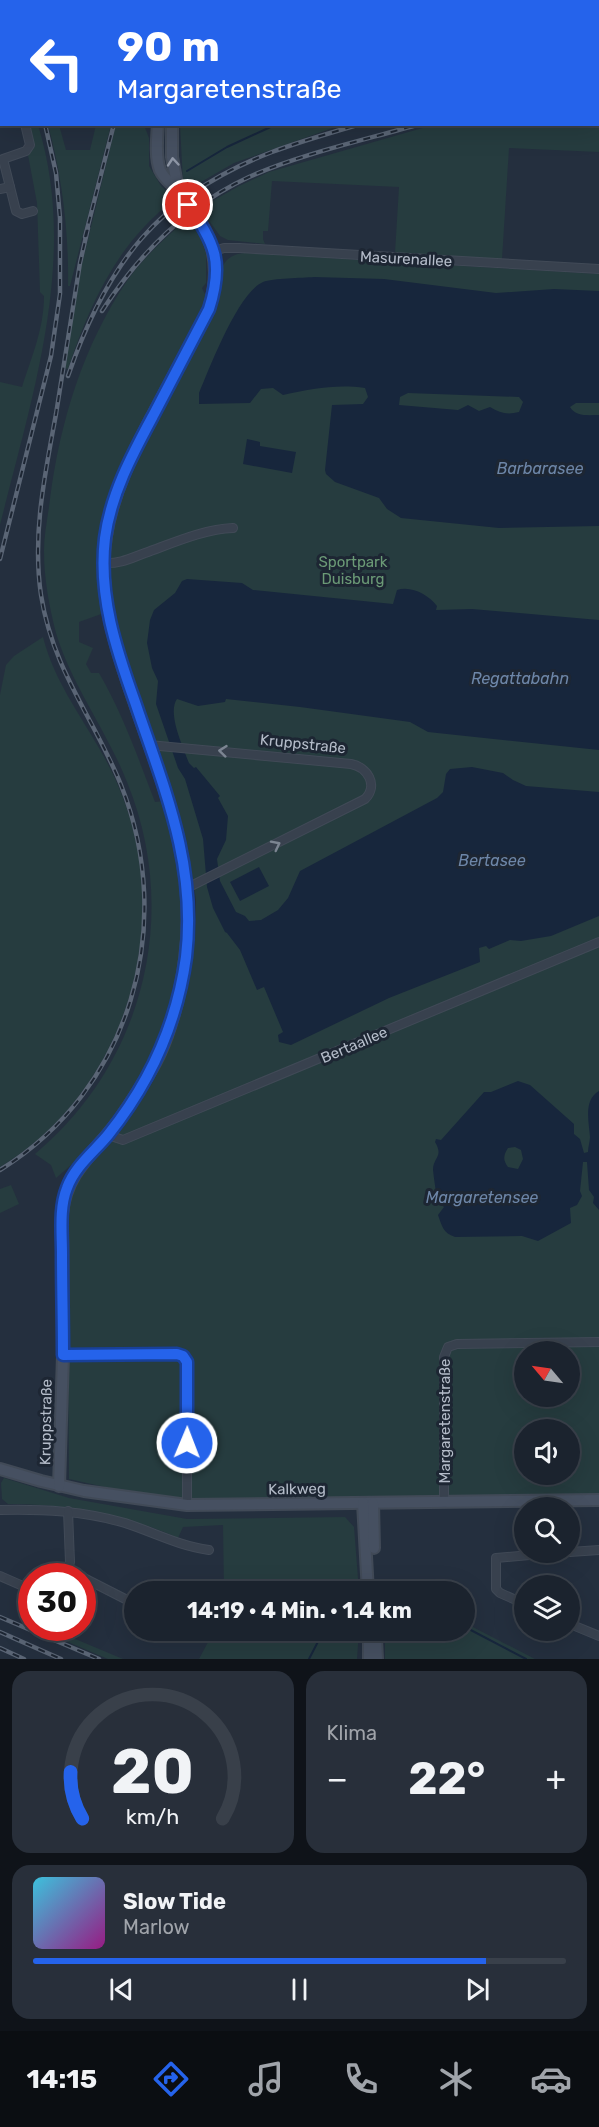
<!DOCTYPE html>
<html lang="de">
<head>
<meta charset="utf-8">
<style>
  :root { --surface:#1b232e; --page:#282f3a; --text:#f1f3f6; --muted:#a0a4aa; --line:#39404a; --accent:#2563eb }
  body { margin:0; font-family:Rubik,sans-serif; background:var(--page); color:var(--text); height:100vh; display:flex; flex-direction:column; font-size:22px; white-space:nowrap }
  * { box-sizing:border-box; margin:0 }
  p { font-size:20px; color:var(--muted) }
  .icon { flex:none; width:33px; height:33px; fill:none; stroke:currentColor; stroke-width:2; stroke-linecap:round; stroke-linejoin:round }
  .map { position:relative; height:1659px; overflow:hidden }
  .panel { display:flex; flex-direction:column; gap:12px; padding:12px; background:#0f1319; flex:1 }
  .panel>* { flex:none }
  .guide { position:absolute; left:0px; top:0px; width:600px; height:126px; box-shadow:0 6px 24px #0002,0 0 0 2px var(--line); background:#2563eb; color:#fff; overflow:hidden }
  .needle { width:39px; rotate:299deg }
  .controls { position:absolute; left:514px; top:1341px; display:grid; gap:12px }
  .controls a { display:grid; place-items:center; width:66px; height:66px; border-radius:50%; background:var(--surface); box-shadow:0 6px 24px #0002,0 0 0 2px var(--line); font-size:30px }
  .speed { position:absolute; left:18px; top:1563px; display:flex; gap:12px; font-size:30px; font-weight:700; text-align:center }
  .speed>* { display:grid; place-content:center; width:78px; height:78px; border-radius:50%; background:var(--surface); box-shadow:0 6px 24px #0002,0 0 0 2px var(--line); line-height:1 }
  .speed .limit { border:9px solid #d22; background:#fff; color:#111 }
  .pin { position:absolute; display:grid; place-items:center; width:51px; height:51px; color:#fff; margin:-26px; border:3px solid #fff; border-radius:50%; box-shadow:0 2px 6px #0007 }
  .me { position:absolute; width:66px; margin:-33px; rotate:1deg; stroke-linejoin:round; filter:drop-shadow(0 0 4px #0008) }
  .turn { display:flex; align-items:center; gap:21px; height:126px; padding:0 18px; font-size:27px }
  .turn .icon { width:78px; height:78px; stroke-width:2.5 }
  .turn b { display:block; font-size:42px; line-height:51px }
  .big { font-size:45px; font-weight:700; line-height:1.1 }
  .panel .widget { flex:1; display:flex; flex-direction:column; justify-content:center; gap:9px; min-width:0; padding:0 21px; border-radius:18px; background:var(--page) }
  .panel .dial { align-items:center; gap:0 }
  .dial svg { height:156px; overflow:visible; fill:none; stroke:var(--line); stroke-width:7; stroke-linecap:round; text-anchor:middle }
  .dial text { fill:var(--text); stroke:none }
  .song { display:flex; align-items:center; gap:18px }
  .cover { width:72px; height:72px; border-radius:9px; background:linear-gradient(135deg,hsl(190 70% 55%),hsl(310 70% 35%)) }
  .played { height:6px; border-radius:3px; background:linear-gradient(90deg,var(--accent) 85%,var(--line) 85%) }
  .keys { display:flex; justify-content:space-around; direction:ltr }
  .heat { display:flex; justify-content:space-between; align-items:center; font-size:33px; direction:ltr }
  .panel .tiles { flex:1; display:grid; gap:12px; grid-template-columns:1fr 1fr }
  .widget:last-child { grid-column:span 2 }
  .trip { position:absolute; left:124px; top:1581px; width:351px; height:60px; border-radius:30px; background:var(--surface); box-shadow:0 6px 24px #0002,0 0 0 2px var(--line); font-weight:700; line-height:60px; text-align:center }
  .menu { display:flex; height:96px; justify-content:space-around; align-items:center; background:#0b0e12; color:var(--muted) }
  .menu .icon { width:42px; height:42px }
  .menu .active { color:var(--accent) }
  .menu b { font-size:27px; color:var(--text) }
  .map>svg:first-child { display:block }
  .green { fill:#263c3f; fill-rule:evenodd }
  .water { fill:#17263c; fill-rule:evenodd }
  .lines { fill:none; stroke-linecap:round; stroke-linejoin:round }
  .stream { stroke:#17263c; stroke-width:2 }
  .street-casing { stroke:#414a57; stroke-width:10 }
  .secondary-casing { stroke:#414a57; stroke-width:14 }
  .primary-casing { stroke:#414a57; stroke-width:15 }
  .street { stroke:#38414e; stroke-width:8 }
  .secondary { stroke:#465061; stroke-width:10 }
  .primary { stroke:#56606e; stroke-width:12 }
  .rail-casing { stroke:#5a6575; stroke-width:4.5 }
  .rail { stroke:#1d2633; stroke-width:2; stroke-dasharray:7; stroke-linecap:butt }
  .oneway { stroke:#8e96a5 }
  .oneway2 { stroke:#7c8592 }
  .route-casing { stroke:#184099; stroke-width:15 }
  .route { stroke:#2563eb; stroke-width:10 }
  .labels { text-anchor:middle; stroke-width:6; stroke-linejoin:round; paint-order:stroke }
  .street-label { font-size:15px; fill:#b4bcc9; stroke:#1d2633 }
  .park-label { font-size:15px; fill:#6b9a76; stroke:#1d2633 }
  .water-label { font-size:16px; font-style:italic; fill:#6d86a8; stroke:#1d2633 }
</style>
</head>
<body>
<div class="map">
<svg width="599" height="1659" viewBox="0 0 599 1659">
  <rect width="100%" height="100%" fill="#242f3e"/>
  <g class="green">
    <path d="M599 86V152L509 148 502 259 395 253 399 187 272 181 268 231H263V239L265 244 228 240 220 236 200 208 239 186 269 172 433 125 598 124Z"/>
    <path d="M116 124 144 125 149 138V166L161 186 174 198C164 208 153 217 144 227 107 266 85 318 68 369L65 368 81 268Z"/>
    <path d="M29 125H38C79 257 32 396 0 525V382L22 387C32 356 44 328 44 296L40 292 37 203 28 155 34 145Z"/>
    <path d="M48 125H59L66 150H90L96 125H111L70 286H68C69 232 62 176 48 125Z"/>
    <path d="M180 125V124L341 125 234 163 187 190 183 182Z"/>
    <path d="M188 218 202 238 206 255V283L202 288 207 299 122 465 109 497 100 562V590L104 613 79 622V642L93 648 86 664 91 673H99C123 714 138 758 155 802L165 801 184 888V950L170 1008 157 1050 149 1069 112 1124 91 1148 56 1178 51 1165 35 1154C144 1063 181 914 127 782 107 731 72 686 56 633 49 606 44 578 44 551 44 534 48 516 50 499 60 422 83 346 127 281 144 257 166 237 188 218Z"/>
    <path d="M244 253 599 274V1495L194 1500 136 1494 69 1479 67 1213 70 1195 78 1178 120 1131 152 1083 165 1058 190 977 195 939 196 899 186 840 115 629 107 580 111 529 122 487 218 283C221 266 225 255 244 253ZM525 1352H570V1396H525ZM525 1430H570V1474H525Z"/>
    <path d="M43 637C57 692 95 732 117 783 177 918 129 1089 0 1167V695L6 665 14 656Z"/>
    <path d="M11 1185 19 1204 0 1213V1189Z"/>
    <path d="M4 1478 69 1498 187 1519 345 1517 354 1527 359 1591H224L223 1525 183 1527 178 1538C124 1514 67 1504 8 1504L2 1499 1 1483Z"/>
    <path d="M465 1623 535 1659H385V1631L465 1630Z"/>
    <path d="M35 1628H49L123 1659H108Z"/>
    <path d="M214 1631H359L357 1659H199Z"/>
  </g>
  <g class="water">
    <path d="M314 277 384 279 496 293 554 289 599 291V403H576L570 407C576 417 588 415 599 415V526L499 528 401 518 387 509 379 498 335 482 326 474 325 470 332 405 363 404 368 397 365 388C336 384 311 389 283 395L273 388 261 389 250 403 199 404V393C210 367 238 293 263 282 273 278 302 278 314 277ZM408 393 519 397 523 402 519 412C507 415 500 413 490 407L479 411 468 405 458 410 399 405 400 397Z"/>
    <path d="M247 439 260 442V446L296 452 292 473 243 464Z"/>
    <path d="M187 579 242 583 253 590 393 604 397 590C411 585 429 595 437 606L436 610 472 609 599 620V750L428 732 410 722 300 707 226 699 225 702 198 706 177 699C167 713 183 747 189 763L194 768 196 767 220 796 218 798 228 816 226 840 217 859 220 881 236 912 245 916 249 921 261 920 278 910 288 898 300 871 437 798 443 792 446 774 450 769 472 767 503 773 513 780 526 786 599 792V916L551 936 521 941 510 940 489 949 486 946 479 948 480 962 389 998 291 1045 279 1042 278 1035 283 1032 264 987 257 990 240 950 227 933 225 932 213 908 207 887 203 839 185 779 178 768 156 704 158 681 152 668 147 643 150 620 154 610 175 593 182 581Z"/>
    <path d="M259 867 269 886 240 901 230 882Z"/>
    <path d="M518 1081 530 1085 574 1124V1134L580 1139 584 1153 588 1152C588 1147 590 1141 590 1137 589 1122 583 1100 599 1091V1210L593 1203 594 1197 589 1190 587 1162H583L580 1191 582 1196 577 1205 570 1208 571 1223 538 1241 522 1236 455 1237C443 1233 442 1226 438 1215L444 1207 437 1201C436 1191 434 1180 433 1170 433 1157 444 1157 435 1142L436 1139 441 1140 484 1092H491ZM515 1147 521 1150 523 1159 518 1169 508 1167C503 1160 503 1156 508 1148Z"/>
  </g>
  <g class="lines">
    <g class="stream">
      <path d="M261 0V2"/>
      <path d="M187 171 227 147 277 124"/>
      <path d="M386 1589 396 1592"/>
      <path d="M465 1627 526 1659"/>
      <path d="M309 1659 324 1630"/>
    </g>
    <defs>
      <g id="street">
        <path d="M284 2 285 0"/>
        <path d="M0 95H2"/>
        <path d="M25 124 30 145 26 151 3 159 16 211 22 214 33 211"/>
        <path d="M0 189 10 187"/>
        <path d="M214 251 224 248H239L599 269"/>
        <path d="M104 563C120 564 131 558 145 553 173 543 204 529 233 528"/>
        <path d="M149 745 351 764C367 767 379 785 365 799L187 888"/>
        <path d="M108 1135 123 1140 599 942"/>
        <path d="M63 1355 177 1354 183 1356 187 1362V1505"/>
        <path d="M444 1503V1357L448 1347 457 1344 599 1342"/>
        <path d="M0 1510C43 1509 84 1511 125 1523 153 1532 179 1546 209 1550"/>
        <path d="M68 1511 70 1562 68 1569"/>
        <path d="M570 1552 599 1550"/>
        <path d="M0 1576 32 1590"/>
        <path d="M65 1576 68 1569 82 1576"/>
        <path d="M82 1577 135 1604"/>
        <path d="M525 1604 500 1593 496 1589V1558L563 1552"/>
        <path d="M570 1624 599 1636"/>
      </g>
      <g id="secondary">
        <path d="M172 124V157L178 190"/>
        <path d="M0 1469 41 1481 84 1491 187 1505 599 1500"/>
        <path d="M59 1486 63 1355 62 1214C66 1169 98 1151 122 1116 135 1096 150 1075 160 1053 172 1027 182 987 185 959 198 864 163 785 133 698 115 646 97 591 106 536 113 491 133 453 154 413 172 379 191 344 209 309 224 260 210 229 178 191 172 184 164 179 160 170 155 158 157 138 158 124"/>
        <path d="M363 1503 368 1592"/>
        <path d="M373 1503 374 1548"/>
        <path d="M376 1638 377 1659"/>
        <path d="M369 1659V1630"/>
      </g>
      <g id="primary">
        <path d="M598 13H599"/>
        <path d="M0 76 2 75"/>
      </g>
    </defs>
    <use href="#street" class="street-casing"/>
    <use href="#secondary" class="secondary-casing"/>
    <use href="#primary" class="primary-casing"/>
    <use href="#street" class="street"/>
    <use href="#secondary" class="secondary"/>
    <use href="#primary" class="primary"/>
    <defs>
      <g id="rail">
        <path d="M495 0 500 2"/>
        <path d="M143 2V0"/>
        <path d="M0 8 2 12"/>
        <path d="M598 35H599"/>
        <path d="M598 59H599"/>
        <path d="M598 82H599"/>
        <path d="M85 237 114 124"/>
        <path d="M102 311C139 254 186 206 249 177 300 154 365 140 420 124"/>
        <path d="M68 376C107 263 158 196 272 152 301 141 331 133 360 124"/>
        <path d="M0 559 51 356 60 294V218L56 173 45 124"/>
        <path d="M0 1170C131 1089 177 926 121 785 94 718 53 671 41 595 32 534 45 474 56 414 64 364 72 314 80 263L88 228"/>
        <path d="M0 1617 99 1659"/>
        <path d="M0 1632 61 1659"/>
        <path d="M0 1648 24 1659"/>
      </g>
    </defs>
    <use href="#rail" class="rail-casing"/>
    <use href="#rail" class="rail"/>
  </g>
  <defs><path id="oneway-chevron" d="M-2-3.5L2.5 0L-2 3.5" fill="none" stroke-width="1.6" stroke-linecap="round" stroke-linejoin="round" transform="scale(1.5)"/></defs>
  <use class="oneway" href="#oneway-chevron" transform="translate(173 162) rotate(-95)"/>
  <g class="oneway2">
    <use href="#oneway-chevron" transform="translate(223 751) rotate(-174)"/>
    <use href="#oneway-chevron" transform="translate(276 845) rotate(-27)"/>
  </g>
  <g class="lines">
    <defs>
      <path id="route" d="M187 1443V1362L183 1356 177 1354 63 1355C63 1321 62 1288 62 1254 62 1233 59 1208 67 1188 75 1166 94 1152 108 1135 149 1084 177 1023 186 957 197 864 164 788 135 702 116 649 98 595 105 538 111 493 133 453 154 414 172 379 191 344 209 309 224 262 215 244 188 205"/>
    </defs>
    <use href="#route" class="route-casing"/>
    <use href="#route" class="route"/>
  </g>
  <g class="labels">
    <g class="street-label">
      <text transform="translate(406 259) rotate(3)" y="5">Masurenallee</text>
      <text transform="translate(303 744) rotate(6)" y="5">Kruppstraße</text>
      <text transform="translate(354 1045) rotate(-23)" y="5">Bertaallee</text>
      <text transform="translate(445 1421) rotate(-90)" y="5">Margaretenstraße</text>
      <text transform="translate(46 1422) rotate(-89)" y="5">Kruppstraße</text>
      <text transform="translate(297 1489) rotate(-1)" y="5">Kalkweg</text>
    </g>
    <g class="park-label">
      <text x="353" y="567">Sportpark<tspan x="353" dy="17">Duisburg</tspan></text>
    </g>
    <g class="water-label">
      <text x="540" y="474">Barbarasee</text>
      <text x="520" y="684">Regattabahn</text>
      <text x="492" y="866">Bertasee</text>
      <text x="482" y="1203">Margaretensee</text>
    </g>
  </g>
</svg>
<div class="controls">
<a><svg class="needle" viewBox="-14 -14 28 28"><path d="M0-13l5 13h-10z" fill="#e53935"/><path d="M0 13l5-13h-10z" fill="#a0a4aa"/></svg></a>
<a><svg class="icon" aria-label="sound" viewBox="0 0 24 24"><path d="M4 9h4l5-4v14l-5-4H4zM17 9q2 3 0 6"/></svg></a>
<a><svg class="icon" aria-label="search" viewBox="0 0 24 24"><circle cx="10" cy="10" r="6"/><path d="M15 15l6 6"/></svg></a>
<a><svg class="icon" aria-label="layers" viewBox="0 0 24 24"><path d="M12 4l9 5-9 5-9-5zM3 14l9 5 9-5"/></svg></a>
</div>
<div class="speed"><div class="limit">30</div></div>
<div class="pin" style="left:188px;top:205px;background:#d93025"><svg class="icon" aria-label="arrive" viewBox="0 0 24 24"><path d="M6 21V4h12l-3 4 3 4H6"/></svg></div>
<svg class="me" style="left:187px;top:1443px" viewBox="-20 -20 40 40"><circle r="17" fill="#2563eb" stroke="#fff" stroke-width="3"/><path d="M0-11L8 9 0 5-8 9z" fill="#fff"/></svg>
<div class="trip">14:19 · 4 Min. · 1.4 km</div>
<div class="guide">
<div class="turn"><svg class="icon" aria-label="left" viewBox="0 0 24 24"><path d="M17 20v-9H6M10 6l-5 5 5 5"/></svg><div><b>90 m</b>Margaretenstraße</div></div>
</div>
</div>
<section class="panel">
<div class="tiles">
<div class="widget dial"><svg viewBox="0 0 100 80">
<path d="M14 69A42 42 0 1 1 86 69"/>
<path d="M14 69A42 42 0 0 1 8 45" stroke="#2563eb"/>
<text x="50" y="56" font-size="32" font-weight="700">20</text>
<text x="50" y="72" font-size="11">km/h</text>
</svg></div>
<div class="widget"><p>Klima</p>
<div class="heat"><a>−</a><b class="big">22°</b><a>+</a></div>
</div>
<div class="widget">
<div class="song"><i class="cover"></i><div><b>Slow Tide</b><p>Marlow</p></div></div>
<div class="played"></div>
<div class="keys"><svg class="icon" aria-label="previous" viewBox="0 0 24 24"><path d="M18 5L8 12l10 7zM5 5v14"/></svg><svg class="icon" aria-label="pause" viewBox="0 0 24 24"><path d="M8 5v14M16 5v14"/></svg><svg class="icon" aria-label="next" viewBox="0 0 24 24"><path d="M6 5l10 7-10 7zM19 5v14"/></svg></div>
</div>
</div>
</section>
<nav class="menu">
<b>14:15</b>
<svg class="icon active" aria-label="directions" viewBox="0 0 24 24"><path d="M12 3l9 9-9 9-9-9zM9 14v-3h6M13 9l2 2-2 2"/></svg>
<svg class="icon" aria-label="music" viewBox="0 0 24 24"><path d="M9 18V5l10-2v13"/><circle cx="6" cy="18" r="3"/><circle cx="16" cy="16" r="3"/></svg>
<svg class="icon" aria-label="phone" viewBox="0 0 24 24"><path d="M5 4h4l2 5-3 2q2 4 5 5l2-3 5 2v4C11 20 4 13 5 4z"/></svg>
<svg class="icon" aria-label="climate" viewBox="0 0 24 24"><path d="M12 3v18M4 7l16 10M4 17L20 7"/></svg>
<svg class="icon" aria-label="car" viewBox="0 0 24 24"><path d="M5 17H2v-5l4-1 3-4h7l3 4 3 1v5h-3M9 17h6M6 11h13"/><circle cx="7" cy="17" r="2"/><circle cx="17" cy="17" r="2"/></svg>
</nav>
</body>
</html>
